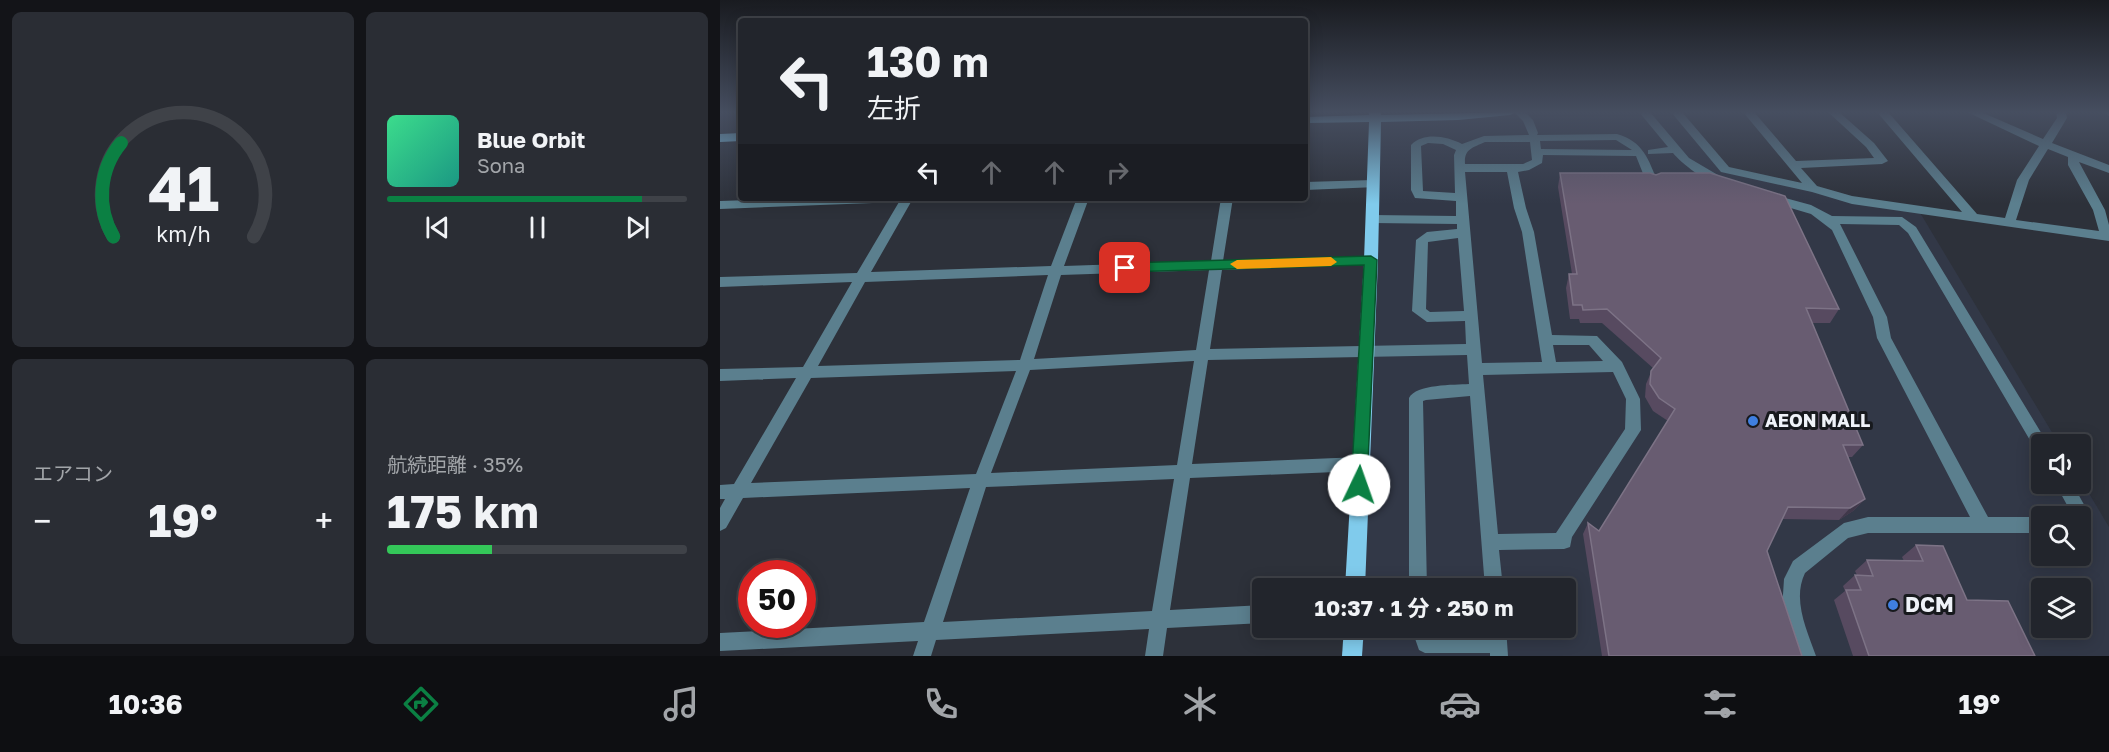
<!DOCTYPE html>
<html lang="ja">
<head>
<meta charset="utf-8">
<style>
  :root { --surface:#22252c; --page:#2a2d34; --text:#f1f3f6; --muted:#a2a5a9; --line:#3f4248; --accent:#0b8043 }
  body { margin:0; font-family:"Golos Text","Noto Sans JP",sans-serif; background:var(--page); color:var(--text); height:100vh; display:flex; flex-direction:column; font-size:22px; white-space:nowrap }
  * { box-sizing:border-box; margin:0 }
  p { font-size:20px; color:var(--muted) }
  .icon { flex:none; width:33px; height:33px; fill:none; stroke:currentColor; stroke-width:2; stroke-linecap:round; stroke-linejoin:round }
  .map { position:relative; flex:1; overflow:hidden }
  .drawer { display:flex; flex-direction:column; gap:12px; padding:12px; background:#131418; width:720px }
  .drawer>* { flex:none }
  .banner { position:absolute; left:18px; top:18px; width:570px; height:183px; border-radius:6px; box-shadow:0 3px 15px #0003,0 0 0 2px var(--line); background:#22252c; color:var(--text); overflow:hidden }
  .buttons { position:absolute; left:1311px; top:434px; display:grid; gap:12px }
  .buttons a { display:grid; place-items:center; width:60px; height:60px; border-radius:6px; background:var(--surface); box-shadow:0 3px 15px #0003,0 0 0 2px var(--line); font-size:30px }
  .speed { position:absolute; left:18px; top:560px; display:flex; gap:12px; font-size:30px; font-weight:700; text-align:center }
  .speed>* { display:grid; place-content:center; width:78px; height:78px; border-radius:50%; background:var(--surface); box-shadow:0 3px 15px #0003,0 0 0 2px var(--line); line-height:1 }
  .speed .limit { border:9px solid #d22; background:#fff; color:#111 }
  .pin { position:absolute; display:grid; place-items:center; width:51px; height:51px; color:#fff; margin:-26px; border-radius:12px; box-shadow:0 3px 9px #0006 }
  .me { position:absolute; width:66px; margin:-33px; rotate:3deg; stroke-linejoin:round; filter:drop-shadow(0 0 4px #0008) }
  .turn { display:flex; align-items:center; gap:21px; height:126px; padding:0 30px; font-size:27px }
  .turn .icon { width:78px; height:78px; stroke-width:2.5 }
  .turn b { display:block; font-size:42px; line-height:51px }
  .lanes { display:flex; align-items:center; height:57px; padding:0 30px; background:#0003; justify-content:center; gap:30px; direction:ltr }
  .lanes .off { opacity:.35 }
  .big { font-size:45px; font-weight:700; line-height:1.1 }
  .drawer .widget { flex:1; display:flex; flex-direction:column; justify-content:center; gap:9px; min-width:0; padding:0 21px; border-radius:9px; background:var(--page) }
  .drawer .dial { align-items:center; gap:0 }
  .dial svg { height:156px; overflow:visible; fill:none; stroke:var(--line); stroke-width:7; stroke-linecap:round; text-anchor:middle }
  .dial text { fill:var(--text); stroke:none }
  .song { display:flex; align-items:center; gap:18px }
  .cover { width:72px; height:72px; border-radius:9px; background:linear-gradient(135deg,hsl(150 70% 55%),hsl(170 70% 35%)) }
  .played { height:6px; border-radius:3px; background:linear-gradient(90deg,var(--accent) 85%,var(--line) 85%) }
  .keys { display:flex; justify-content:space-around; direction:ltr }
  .heat { display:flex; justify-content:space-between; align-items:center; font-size:33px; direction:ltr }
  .charge { height:9px; border-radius:4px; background:linear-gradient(90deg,#34c759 35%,var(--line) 0) }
  .drawer .tiles { flex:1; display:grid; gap:12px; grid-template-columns:repeat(2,1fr) }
  .trip { position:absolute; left:532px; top:578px; width:324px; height:60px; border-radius:6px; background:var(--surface); box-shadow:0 3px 15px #0003,0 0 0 2px var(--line); font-weight:700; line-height:60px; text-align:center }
  .tab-bar { display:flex; height:96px; justify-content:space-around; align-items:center; background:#0e0f12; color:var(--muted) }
  .tab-bar .icon { width:42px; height:42px }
  .tab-bar .on { color:var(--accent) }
  .tab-bar b { font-size:27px; color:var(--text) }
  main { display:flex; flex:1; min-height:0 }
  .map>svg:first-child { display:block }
  .built { fill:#323847; fill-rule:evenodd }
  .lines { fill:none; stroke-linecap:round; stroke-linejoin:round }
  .minor { fill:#5b7f8e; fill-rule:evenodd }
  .major { fill:#80cbec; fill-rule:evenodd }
  .wall { fill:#574a60 }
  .shaded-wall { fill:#40384a }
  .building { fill:#685c71; stroke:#7d7386; stroke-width:1.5 }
  .route { fill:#0b8043; stroke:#07532c; stroke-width:1.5 }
  .slow { fill:#f59e0b }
  .shop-dot { fill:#3f7fe0; stroke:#17191d; stroke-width:2 }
  .labels { text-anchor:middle; stroke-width:6; stroke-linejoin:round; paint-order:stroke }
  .poi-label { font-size:18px; font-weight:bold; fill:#eff2f8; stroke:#17191d; text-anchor:start }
  .near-poi-label { font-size:21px; font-weight:bold; fill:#eff2f8; stroke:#17191d; text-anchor:start }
</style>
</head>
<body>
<main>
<section class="drawer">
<div class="tiles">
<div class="widget dial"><svg viewBox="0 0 100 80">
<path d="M14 69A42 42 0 1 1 86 69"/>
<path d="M14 69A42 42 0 0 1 18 21" stroke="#0b8043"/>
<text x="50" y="56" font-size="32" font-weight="700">41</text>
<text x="50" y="72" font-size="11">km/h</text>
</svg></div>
<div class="widget">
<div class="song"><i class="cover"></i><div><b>Blue Orbit</b><p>Sona</p></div></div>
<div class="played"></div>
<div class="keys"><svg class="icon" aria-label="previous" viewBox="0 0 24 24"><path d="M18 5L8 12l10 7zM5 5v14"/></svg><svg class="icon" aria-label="pause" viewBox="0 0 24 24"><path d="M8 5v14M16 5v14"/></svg><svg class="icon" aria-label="next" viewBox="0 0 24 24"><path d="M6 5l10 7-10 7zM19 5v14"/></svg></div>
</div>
<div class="widget"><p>エアコン</p>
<div class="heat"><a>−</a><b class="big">19°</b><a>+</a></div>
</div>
<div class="widget"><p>航続距離 · 35%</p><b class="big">175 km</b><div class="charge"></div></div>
</div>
</section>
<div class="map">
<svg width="1389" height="656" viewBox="0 0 1389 656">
  <rect width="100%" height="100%" fill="#2d313a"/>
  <path class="built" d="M790 112H956L1005 170 1199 211 1339 444H1322V483H1360L1361 480 1389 527V656H630L632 627H846V588H633L654 117ZM1322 516H1360V555H1322ZM1322 588H1360V627H1322Z"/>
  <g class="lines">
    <g class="minor">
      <path d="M794 112H805L813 120 818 133 817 135 897 134C923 141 929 160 938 183L932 187 928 186 916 156 823 155 822 163 809 170 798 172 806 208 814 232 832 335 877 336 902 362 920 399 921 430 852 537 850 547 844 549 779 550 783 588H765L750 396 706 400 703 401 707 588H689V398C696 384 734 385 749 384L747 355 488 360 472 464 640 457 645 459 648 464 645 469 640 471 470 478 450 610 543 605V623L447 628 443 656H425L429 629 216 640 211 656H193L198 641 0 651V633L204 622 250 488 23 498 6 528 0 531V508L5 499H0V485L14 484 76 378 0 381V369L83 367 132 282 0 287V277L137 273 179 202 0 209V201L87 198H199L197 201 191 202 151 272 331 266 357 198H369L344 266 491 261 501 198H513L503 261 651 256 657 260 651 264 502 270 490 349 746 344 745 321 707 322 692 311 696 240 707 232 737 229V224L652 223 646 219 652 215 736 216V201L695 198 691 190V145C704 132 726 136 742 144L764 136 809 135 803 121ZM896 140 912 150 821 149 820 141ZM765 142H810L812 160 803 164H745C744 149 752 148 765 142ZM708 143 723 144 736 150 734 155 735 193 703 191 701 146ZM745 172H787L794 208 802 232 822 362 762 363ZM738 238 744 311 710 312 706 309 708 242ZM489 270 476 350 314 359 341 275ZM328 275 300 360 98 366 145 282ZM833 345H869L883 361 836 362ZM474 361 457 465 271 473 310 370ZM296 371 256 474 31 483 91 378ZM893 372 906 399 905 429 836 533 778 534 763 375ZM454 479 432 611 223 622 266 487Z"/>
      <path d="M919 112H930L969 158 1003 178V184C990 186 961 163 953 153L928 154V150L948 147Z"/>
      <path d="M951 112H962L1009 167 1082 183 1023 112H1034L1076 161 1154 158 1146 147 1108 112H1119L1154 143 1168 161 1162 164 1081 168 1097 186 1132 196 1242 212 1157 112H1168L1257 214 1285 218 1297 180 1319 146 1247 112H1261L1323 139 1337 118 1336 112H1346L1347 118 1332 143 1389 165V173L1359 162 1385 210 1389 225V241L1132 204 1092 192 1001 172ZM1328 149 1348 157V165L1373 210 1379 231 1296 220 1309 180Z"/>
      <path d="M1383 112H1389V116Z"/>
      <path d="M653 180 659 184 657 187 585 190V182Z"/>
      <path d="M1051 194 1091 205 1112 216 1182 217 1196 227 1328 444H1322V453L1317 452 1188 233 1179 225 1120 224 1167 317 1171 338 1268 517H1322V533H1148L1128 538 1085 573C1072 600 1087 630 1096 656H1078L1062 610 1064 579 1073 561 1124 523 1148 517H1250L1157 338 1153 317 1112 230 1091 214 1047 201 1045 198Z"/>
      <path d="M1335 483H1352L1372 519 1366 528 1360 530V516H1353Z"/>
      <path d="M691 627H709L711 635H769L768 627H786L788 656H770V653H705L699 650Z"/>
    </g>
    <g class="major">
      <path d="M649 112H661V115L796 112 790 115 738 120 661 122 658 260 645 588H625L644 260 649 122 585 123V117L649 115Z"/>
      <path d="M21 133V141L0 142V134Z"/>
      <path d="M624 627H644L642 656H622Z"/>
    </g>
  </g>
  <g class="wall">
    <path d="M840 173 1119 309 1110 323H1092L1143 445 1132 457H1128L1145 499 1133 511 1119 520 1062 519 1047 551 1082 656H882L863 534 868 523 879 531 948 421 933 411 925 397 926 384 933 368 882 323H860L859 319H850L846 288 849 274H852L838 187Z"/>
    <path d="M1196 545 1247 600 1315 656H1133L1114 600 1125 591 1123 586 1135 575H1137L1135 571 1147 560 1184 561 1182 557Z"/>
  </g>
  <path class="shaded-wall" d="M1145 499 1133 511 1119 520 1130 508Z"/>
  <g class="building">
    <path d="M840 173H930L936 175 941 173H990L1065 196 1119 309 1086 308 1143 445H1123L1145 499 1130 508 1068 507 1047 551 1082 656H889L868 523 879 531 955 409 939 398 930 384 931 371 941 358 887 309 863 310 862 305H853L849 274H857Z"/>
    <path d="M1196 545 1223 546 1247 600 1288 601 1315 656H1149L1126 590H1141L1135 575 1153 576 1147 560 1203 561Z"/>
  </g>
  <linearGradient id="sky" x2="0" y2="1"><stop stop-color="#191b20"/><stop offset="0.55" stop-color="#464e60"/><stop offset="1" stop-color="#464e60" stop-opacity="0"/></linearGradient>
  <rect width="1389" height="204" fill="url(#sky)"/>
  <path class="route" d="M651 256 657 260 647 485 645 490 639 492 634 490 631 485 644 265 405 272 398 268 405 263Z"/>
  <path class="slow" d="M611 257 617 262 611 266 517 269 510 264 517 260Z"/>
  <g class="shop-dot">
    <circle cx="1033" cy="421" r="6"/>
    <circle cx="1173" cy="605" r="6"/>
  </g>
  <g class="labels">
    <g class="poi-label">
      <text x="1045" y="427">AEON MALL</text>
    </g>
    <g class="near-poi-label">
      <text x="1185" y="612">DCM</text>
    </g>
  </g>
</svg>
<div class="buttons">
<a><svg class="icon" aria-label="sound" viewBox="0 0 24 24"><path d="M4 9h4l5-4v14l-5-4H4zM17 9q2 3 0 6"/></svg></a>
<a><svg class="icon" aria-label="search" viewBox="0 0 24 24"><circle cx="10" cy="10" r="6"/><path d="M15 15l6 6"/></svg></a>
<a><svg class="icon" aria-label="layers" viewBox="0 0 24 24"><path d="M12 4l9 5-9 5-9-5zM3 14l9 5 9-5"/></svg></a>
</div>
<div class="speed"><div class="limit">50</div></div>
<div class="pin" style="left:405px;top:268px;background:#d93025"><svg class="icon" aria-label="arrive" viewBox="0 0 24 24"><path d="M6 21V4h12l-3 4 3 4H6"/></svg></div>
<svg class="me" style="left:639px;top:485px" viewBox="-20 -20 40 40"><circle r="19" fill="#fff"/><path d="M0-13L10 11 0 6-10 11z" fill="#0b8043"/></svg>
<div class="trip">10:37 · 1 分 · 250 m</div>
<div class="banner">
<div class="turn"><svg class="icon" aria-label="left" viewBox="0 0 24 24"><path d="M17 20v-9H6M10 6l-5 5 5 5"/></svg><div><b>130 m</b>左折</div></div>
<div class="lanes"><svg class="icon" aria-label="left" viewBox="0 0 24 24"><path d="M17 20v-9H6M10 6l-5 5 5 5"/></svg><svg class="icon off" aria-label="ahead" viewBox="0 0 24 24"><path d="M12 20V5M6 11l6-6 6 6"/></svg><svg class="icon off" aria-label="ahead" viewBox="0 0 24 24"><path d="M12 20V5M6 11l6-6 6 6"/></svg><svg class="icon off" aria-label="right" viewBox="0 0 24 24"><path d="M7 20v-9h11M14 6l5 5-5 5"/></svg></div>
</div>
</div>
</main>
<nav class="tab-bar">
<b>10:36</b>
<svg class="icon on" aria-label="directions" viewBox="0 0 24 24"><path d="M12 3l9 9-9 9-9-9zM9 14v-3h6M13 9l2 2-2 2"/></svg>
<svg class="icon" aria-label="music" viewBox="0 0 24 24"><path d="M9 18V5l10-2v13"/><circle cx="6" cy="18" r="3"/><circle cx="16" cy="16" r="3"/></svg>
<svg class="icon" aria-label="phone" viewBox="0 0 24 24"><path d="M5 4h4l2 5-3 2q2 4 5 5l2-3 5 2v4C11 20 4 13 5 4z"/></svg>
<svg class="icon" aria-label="climate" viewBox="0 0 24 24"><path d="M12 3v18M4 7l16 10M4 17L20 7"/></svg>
<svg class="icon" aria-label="car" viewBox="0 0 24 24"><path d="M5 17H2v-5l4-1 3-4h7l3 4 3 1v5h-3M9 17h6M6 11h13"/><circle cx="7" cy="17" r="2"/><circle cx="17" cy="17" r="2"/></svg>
<svg class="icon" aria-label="filters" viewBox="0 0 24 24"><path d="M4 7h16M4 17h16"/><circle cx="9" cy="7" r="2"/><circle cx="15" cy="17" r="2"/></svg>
<b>19°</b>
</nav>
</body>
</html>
